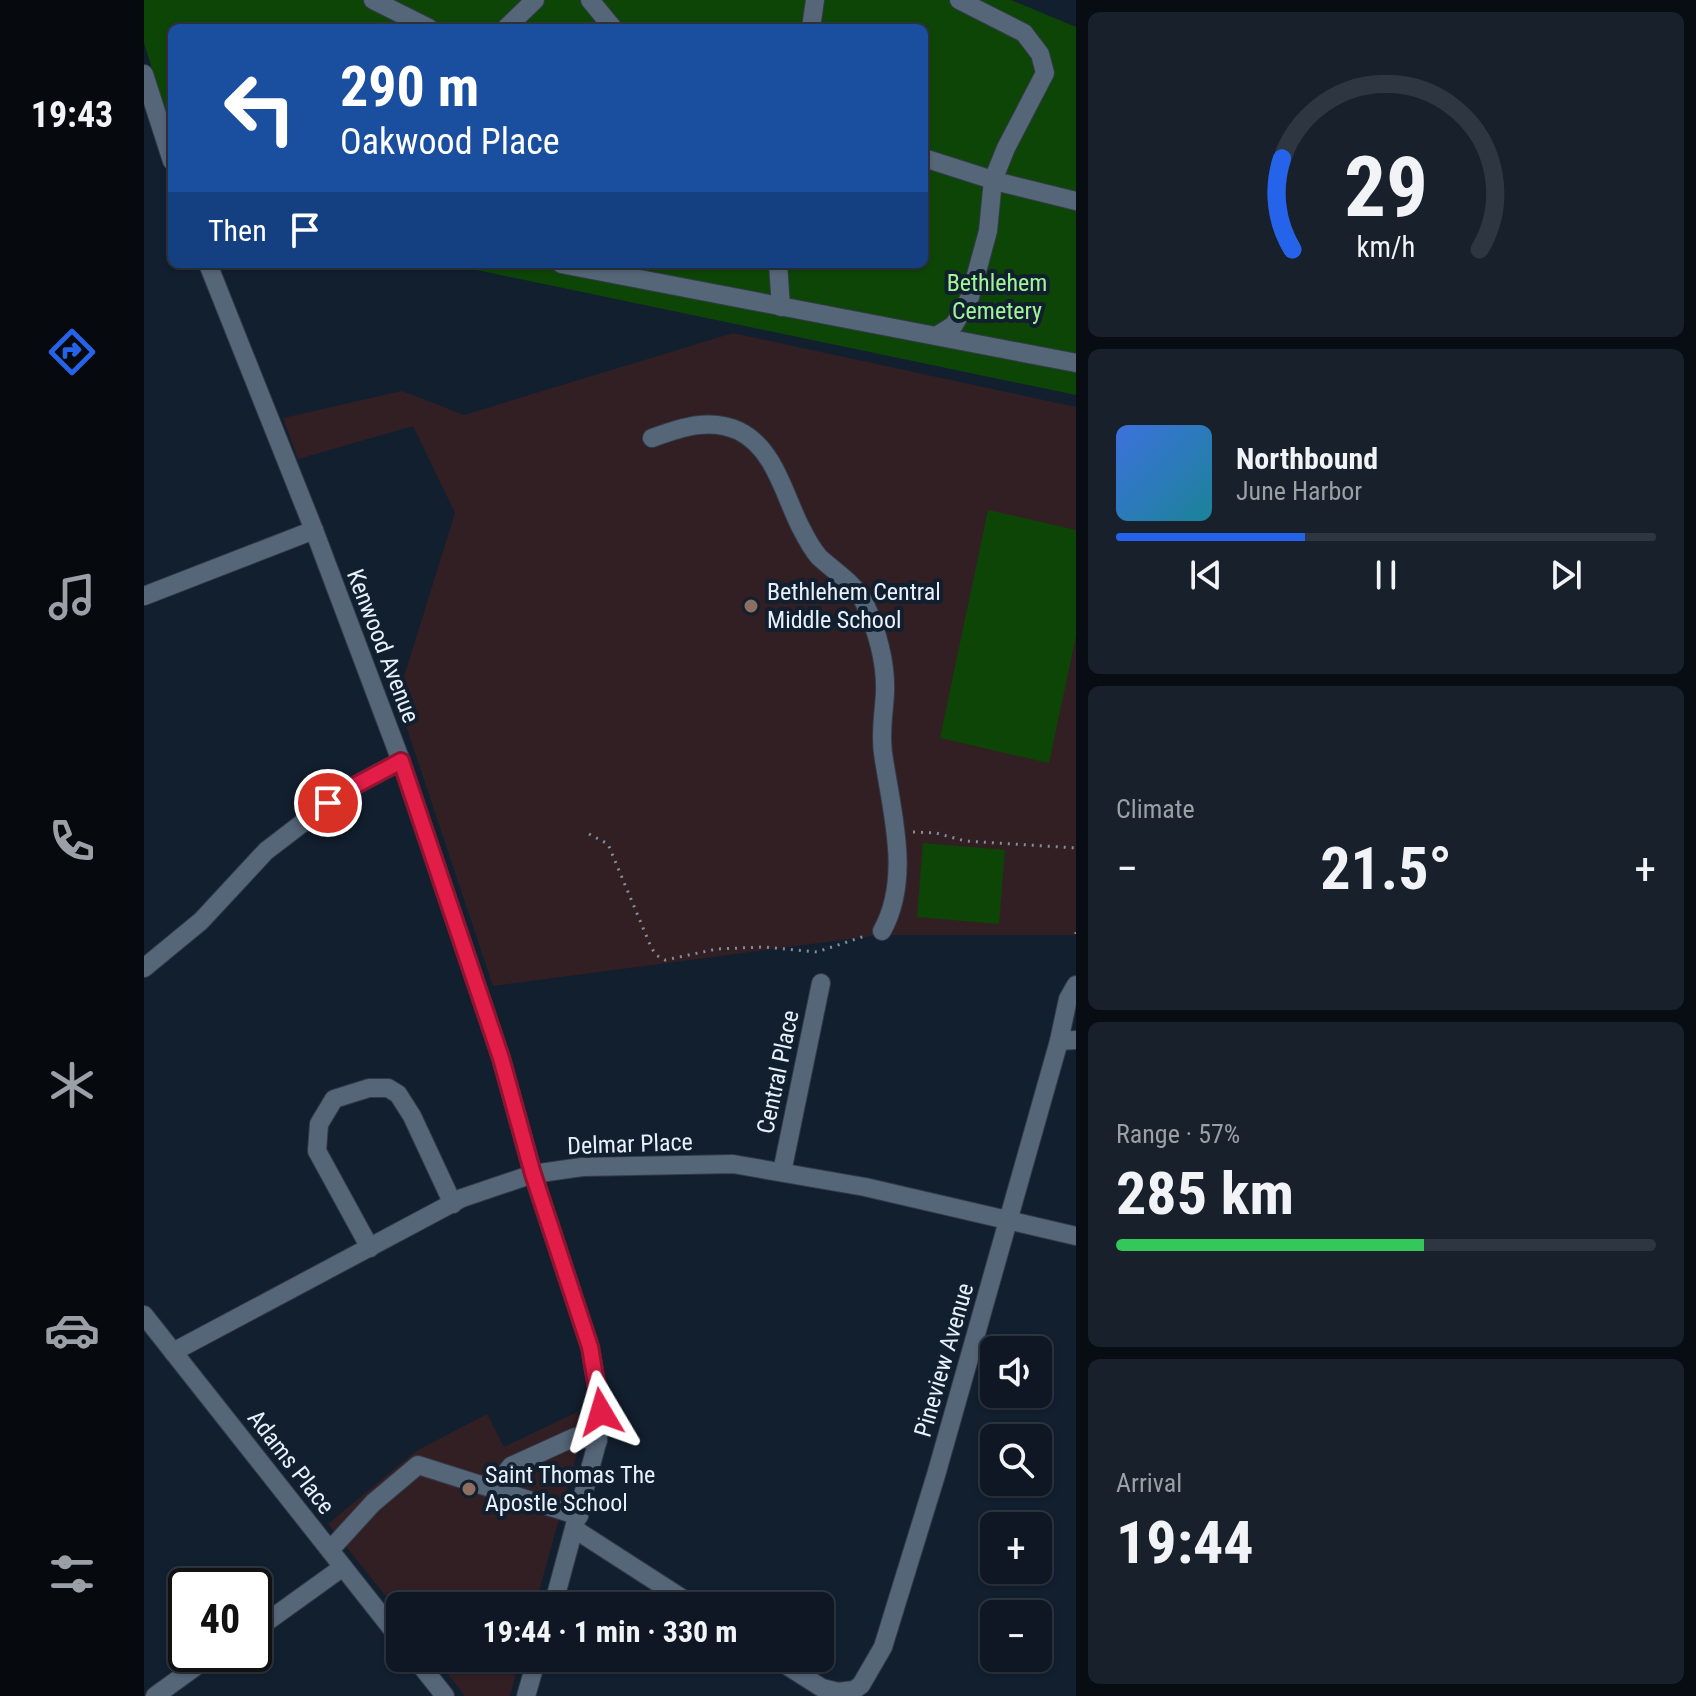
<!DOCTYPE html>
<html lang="en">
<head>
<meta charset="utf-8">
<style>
  :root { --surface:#0e1723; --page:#17202b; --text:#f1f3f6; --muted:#9b9fa6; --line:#2e3641; --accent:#2563eb }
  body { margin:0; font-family:"Roboto Condensed",sans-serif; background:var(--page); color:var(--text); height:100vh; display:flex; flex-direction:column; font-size:30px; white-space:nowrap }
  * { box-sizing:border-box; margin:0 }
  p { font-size:26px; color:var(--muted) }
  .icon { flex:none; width:44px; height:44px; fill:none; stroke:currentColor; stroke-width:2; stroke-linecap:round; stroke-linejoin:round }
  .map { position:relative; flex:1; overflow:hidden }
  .side { display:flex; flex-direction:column; gap:12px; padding:12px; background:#080d13; width:620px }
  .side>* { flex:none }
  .guide { position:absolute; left:24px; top:24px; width:760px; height:244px; border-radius:12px; box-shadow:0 2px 6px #0004,0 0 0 2px var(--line); background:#1a4fa0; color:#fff; overflow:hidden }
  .fabs { position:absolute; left:836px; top:1336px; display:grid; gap:16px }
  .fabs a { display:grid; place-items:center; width:72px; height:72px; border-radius:12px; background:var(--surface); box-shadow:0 2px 6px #0004,0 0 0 2px var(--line); font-size:40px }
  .speed { position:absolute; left:24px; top:1568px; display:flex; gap:16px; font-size:40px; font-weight:700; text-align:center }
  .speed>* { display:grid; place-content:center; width:104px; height:104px; border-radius:50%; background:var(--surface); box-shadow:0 2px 6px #0004,0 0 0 2px var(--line); line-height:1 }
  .speed .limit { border:4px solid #111; border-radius:12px; background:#fff; color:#111 }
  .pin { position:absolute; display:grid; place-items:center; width:68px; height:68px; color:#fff; margin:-34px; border:4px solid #fff; border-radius:50%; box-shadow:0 2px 8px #0007 }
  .me { position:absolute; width:88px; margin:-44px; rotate:353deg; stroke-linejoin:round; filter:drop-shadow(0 0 6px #0008) }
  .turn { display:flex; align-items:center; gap:28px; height:168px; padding:0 40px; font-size:36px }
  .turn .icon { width:104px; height:104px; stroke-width:2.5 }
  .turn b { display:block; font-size:56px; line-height:68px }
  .then { display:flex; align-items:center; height:76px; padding:0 40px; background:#0003; gap:16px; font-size:30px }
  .big { font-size:60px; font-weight:700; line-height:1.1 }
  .side .tile { flex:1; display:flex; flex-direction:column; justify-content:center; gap:12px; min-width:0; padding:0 28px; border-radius:12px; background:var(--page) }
  .side .dial { align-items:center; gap:0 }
  .dial svg { height:208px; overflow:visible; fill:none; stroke:var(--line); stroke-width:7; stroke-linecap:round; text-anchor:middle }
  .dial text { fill:var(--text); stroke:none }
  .song { display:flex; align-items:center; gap:24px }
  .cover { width:96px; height:96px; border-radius:12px; background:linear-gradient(135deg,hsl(220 70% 55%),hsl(190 70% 35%)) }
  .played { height:8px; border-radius:4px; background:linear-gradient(90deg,var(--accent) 35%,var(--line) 35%) }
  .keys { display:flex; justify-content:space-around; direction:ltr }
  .heat { display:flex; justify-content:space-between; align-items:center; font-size:44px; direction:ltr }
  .charge { height:12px; border-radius:6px; background:linear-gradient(90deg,#34c759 57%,var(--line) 0) }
  .trip { position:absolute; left:242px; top:1592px; width:448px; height:80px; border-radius:12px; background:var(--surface); box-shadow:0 2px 6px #0004,0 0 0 2px var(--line); font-weight:700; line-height:80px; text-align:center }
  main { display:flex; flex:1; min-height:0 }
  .menu { display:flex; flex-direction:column; width:144px; justify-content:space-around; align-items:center; background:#06090e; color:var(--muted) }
  .menu .icon { width:56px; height:56px }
  .menu .selected { color:var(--accent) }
  .menu b { font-size:36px; color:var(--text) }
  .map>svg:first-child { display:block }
  .education { fill:#321f23 }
  .green { fill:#0d4507 }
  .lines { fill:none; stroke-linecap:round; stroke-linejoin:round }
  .minor-casing { stroke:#343b48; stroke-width:20 }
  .path { stroke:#838d9b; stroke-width:3; stroke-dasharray:2 6; stroke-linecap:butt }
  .minor { stroke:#566679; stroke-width:18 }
  .route-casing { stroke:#92132f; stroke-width:20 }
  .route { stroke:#e11d48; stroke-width:14 }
  .education-dot { fill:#8d6e63; stroke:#121f2f; stroke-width:3 }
  .labels { text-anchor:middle; stroke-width:8; stroke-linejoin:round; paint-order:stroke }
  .park-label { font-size:24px; fill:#a1f497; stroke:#121f2f }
  .poi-label { font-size:24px; fill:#e7f0fb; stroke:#121f2f; text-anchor:start }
  .street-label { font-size:24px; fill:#e7f0fb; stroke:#121f2f }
</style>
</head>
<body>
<main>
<nav class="menu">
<b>19:43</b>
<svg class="icon selected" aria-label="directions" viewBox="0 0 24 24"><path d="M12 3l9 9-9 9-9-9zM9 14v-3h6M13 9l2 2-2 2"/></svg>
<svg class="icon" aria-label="music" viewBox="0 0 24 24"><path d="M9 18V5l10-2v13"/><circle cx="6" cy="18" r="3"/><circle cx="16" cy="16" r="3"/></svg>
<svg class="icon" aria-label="phone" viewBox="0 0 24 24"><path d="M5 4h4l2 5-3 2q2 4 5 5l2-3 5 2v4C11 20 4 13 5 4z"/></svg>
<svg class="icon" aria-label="climate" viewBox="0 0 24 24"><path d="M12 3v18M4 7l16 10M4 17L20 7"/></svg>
<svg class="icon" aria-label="car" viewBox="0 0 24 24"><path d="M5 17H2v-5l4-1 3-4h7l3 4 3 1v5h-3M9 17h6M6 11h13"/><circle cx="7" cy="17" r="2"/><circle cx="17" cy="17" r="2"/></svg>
<svg class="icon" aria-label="filters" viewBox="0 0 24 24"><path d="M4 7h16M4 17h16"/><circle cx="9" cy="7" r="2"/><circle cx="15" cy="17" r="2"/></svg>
</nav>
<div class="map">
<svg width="932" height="1696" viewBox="0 0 932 1696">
  <rect width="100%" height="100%" fill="#121f2f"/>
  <g class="education">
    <path d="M589 333 932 407V935H736L349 986 253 699 311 513 269 426 154 459 139 418 258 391 320 415Z"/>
    <path d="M435 1411 433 1454 391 1606H256V1614L184 1524 272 1451 343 1414 360 1447Z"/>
    <path d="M291 1658H376L366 1696H321Z"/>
  </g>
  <g class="green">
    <path d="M0 0H867L932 27V395L304 264H780V28H28V133L0 43Z"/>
    <path d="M844 510 932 530V636L905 763 796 738Z"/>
    <path d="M779 843 861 850 855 924 773 917Z"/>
  </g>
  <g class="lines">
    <defs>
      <g id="minor">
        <path d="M229 0 285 28"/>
        <path d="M446 0 469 28"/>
        <path d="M362 28 391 0"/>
        <path d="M667 28 671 0"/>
        <path d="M0 74 28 161"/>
        <path d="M780 158 855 182 932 201"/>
        <path d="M64 264 170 530 257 761 357 1058 389 1174 446 1347 457 1412 453 1443 409 1606"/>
        <path d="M417 264 932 363"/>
        <path d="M634 264 637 307"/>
        <path d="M794 335 810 325 826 297 844 231 849 180 862 148 901 73 896 54 880 33 815 0"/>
        <path d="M508 438C536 428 566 417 595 431 630 448 640 494 656 526 661 536 668 549 675 557 691 572 711 583 721 604 733 631 742 663 741 692 740 713 736 732 739 753 747 810 768 877 738 931"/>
        <path d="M0 596 170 530"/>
        <path d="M0 968 57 921 122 851 199 792 257 761"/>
        <path d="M932 985 924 999 915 1041 932 1040"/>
        <path d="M638 1172 677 983"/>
        <path d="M226 1248 173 1151 175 1124 190 1099 225 1088H244L254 1094 268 1116 309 1204"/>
        <path d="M0 1315 256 1639"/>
        <path d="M29 1352 318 1198 389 1174 438 1167 589 1164 721 1187 932 1236"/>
        <path d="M350 1488 367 1466 431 1437 454 1441"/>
        <path d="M432 1530 550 1606"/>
        <path d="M186 1550 229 1503 274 1465 435 1516"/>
        <path d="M110 1631 199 1567"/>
        <path d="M271 1658 301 1696"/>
        <path d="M631 1658 678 1688 694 1692 710 1690 717 1685 739 1647 792 1475 915 1041"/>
        <path d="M11 1696 69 1654"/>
        <path d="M382 1696 393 1658"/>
      </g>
    </defs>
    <use href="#minor" class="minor-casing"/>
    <g class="path">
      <path d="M769 832 792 833 821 841 932 848"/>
      <path d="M445 834 464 844 507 947 512 955 521 960 573 949 619 947 673 952 724 935"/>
      <path d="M932 932V936"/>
    </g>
    <use href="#minor" class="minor"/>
  </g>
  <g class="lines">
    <defs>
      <path id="route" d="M184 803 199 792 257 761 357 1058 389 1174 446 1347 457 1412"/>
    </defs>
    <use href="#route" class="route-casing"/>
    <use href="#route" class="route"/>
  </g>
  <g class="education-dot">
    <circle cx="607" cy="606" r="8"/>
    <circle cx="325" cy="1489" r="8"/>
  </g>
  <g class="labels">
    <g class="park-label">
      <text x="853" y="291">Bethlehem<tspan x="853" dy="28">Cemetery</tspan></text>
    </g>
    <g class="poi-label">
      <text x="623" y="600">Bethlehem Central<tspan x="623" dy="28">Middle School</tspan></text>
      <text x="341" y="1483">Saint Thomas The<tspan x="341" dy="28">Apostle School</tspan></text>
    </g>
    <g class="street-label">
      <text transform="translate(239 646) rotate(69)" y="8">Kenwood Avenue</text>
      <text transform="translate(634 1072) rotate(-78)" y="8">Central Place</text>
      <text transform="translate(486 1144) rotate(-2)" y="8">Delmar Place</text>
      <text transform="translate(800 1360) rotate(-74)" y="8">Pineview Avenue</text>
      <text transform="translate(147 1462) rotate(52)" y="8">Adams Place</text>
    </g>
  </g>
</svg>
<div class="fabs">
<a><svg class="icon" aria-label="sound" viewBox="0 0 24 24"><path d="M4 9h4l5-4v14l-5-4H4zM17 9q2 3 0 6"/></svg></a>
<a><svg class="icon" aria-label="search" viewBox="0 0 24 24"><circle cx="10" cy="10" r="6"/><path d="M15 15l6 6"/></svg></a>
<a>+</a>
<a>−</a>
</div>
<div class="speed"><div class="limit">40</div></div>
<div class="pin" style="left:184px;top:803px;background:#d93025"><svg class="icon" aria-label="arrive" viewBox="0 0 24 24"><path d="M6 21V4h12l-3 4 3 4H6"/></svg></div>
<svg class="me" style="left:457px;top:1412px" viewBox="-20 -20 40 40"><path d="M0-17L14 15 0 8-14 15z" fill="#e11d48" stroke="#fff" stroke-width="4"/></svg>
<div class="trip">19:44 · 1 min · 330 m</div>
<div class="guide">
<div class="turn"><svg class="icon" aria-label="left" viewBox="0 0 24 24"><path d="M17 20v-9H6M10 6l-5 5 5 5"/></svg><div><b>290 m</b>Oakwood Place</div></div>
<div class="then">Then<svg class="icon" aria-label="arrive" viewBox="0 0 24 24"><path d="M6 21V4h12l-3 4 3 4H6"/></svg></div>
</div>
</div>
<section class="side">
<div class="tile dial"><svg viewBox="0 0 100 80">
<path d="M14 69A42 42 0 1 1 86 69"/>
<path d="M14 69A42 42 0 0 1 10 34" stroke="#2563eb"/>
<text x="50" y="56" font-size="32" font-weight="700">29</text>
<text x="50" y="72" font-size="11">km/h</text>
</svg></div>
<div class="tile">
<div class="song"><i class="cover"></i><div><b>Northbound</b><p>June Harbor</p></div></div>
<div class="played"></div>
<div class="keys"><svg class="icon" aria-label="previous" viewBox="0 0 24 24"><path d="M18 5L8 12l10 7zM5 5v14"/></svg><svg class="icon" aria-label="pause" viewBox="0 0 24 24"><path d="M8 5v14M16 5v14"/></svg><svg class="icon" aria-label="next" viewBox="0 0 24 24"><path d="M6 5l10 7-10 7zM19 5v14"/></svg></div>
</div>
<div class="tile"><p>Climate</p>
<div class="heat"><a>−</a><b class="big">21.5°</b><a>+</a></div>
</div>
<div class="tile"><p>Range · 57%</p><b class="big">285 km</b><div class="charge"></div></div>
<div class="tile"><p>Arrival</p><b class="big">19:44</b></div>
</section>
</main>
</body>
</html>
